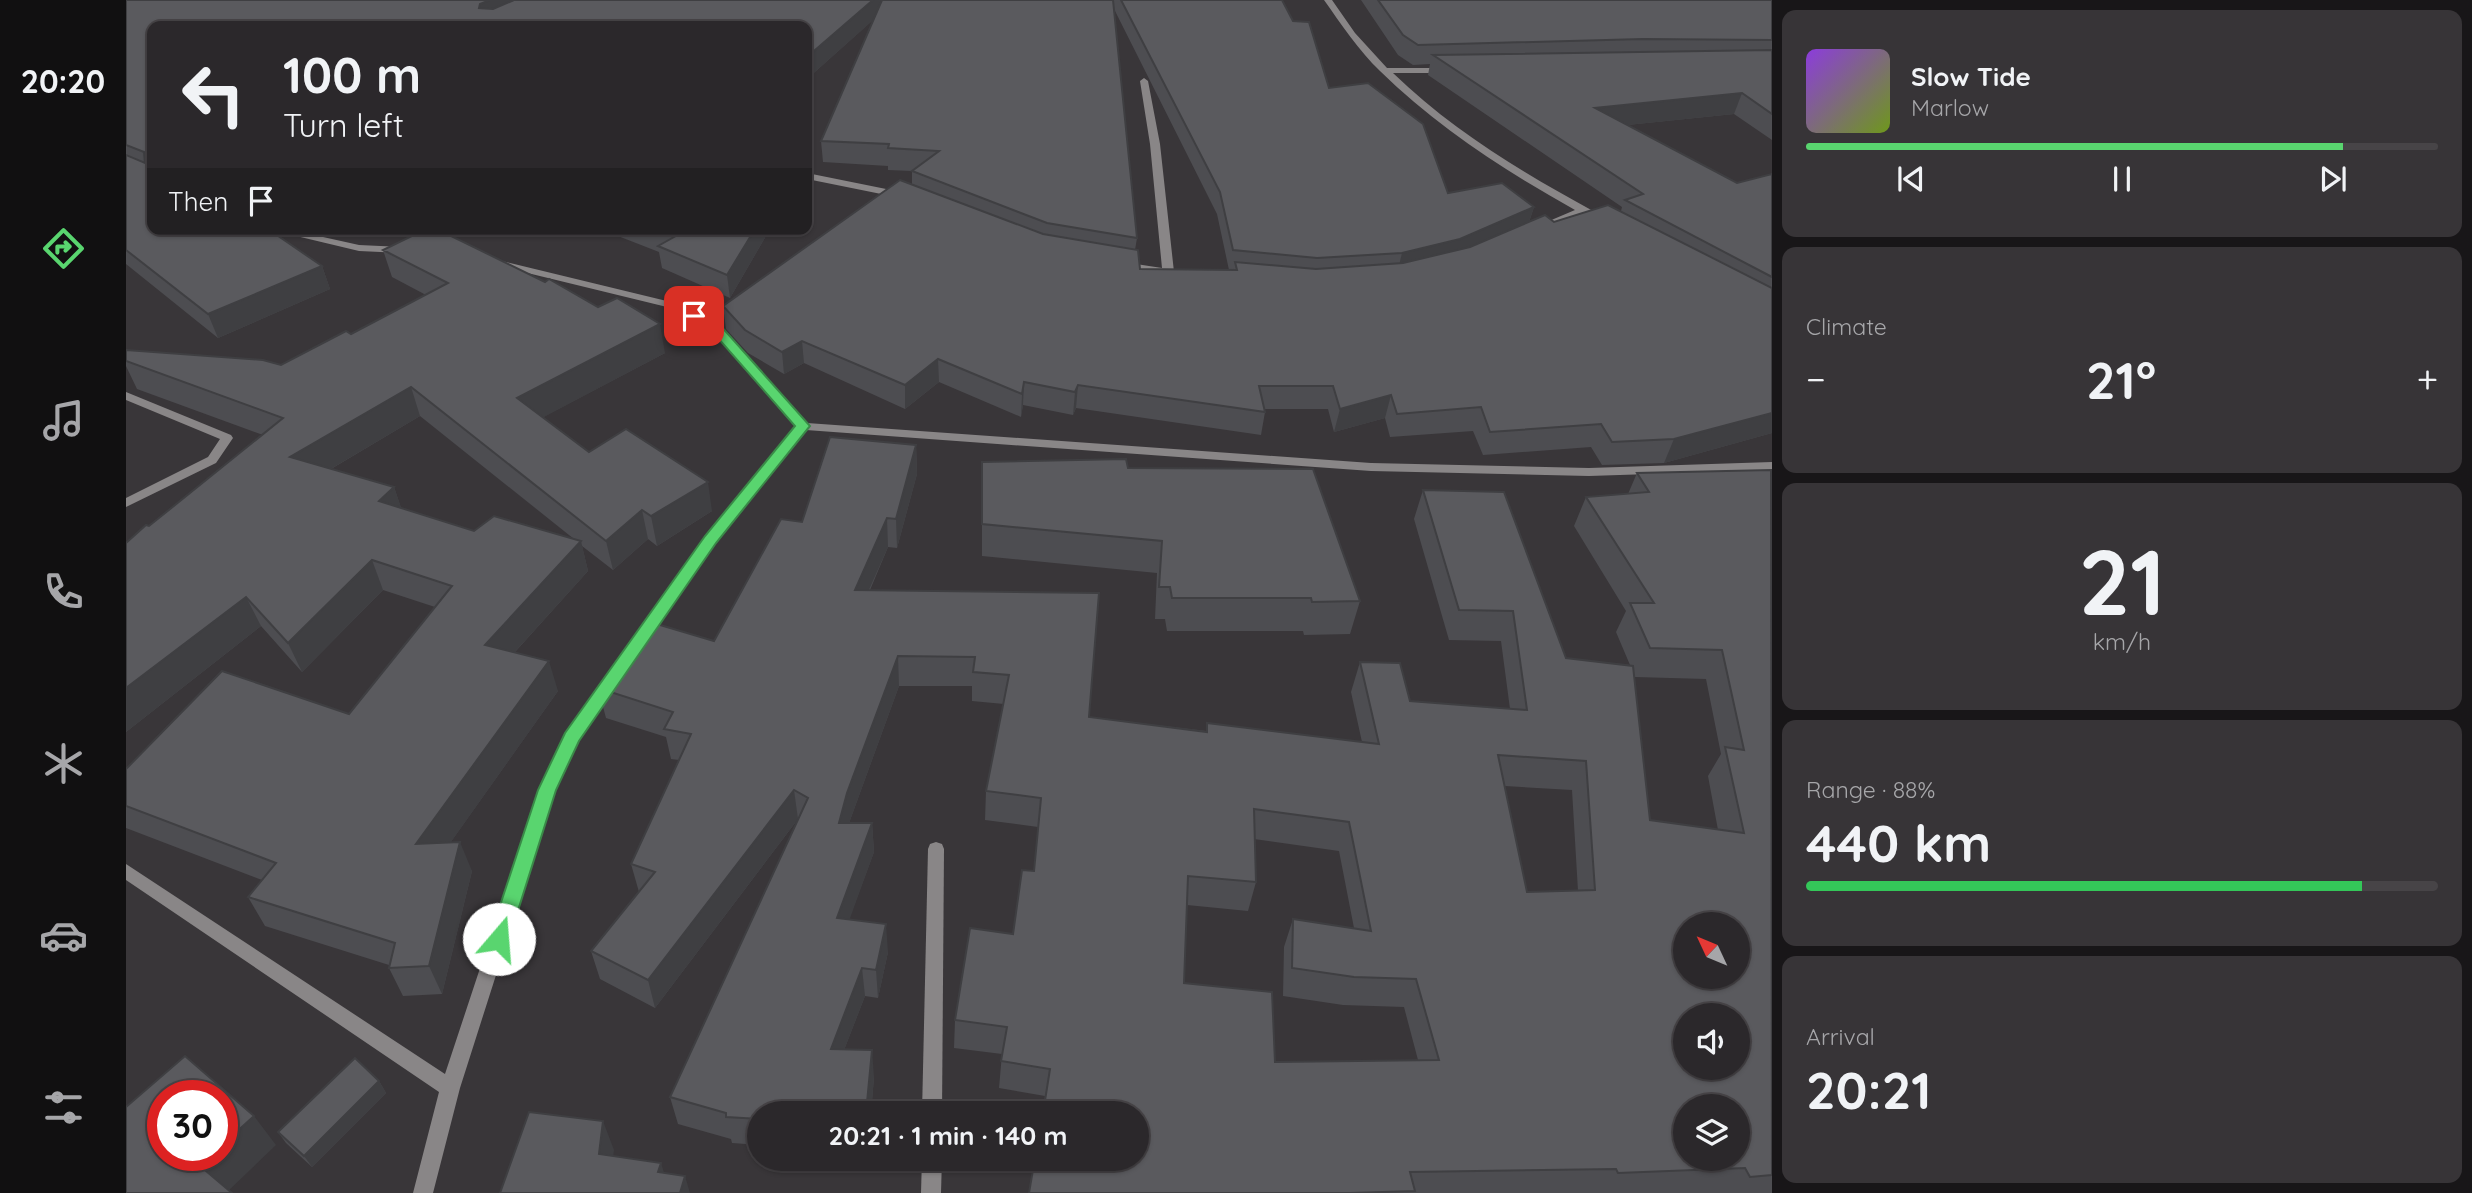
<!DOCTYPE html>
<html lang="en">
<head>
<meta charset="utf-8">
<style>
  :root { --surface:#2b282b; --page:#373437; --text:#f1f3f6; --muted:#a6a6a9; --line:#474447; --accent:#59d56f }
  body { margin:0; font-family:Quicksand,sans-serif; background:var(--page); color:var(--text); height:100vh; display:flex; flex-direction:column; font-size:26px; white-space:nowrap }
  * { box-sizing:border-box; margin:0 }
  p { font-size:23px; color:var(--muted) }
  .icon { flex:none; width:38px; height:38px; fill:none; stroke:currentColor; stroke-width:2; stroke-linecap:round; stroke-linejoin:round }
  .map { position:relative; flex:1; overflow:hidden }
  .side { display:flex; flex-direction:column; gap:10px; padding:10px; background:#181618; width:700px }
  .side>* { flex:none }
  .guide { position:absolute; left:21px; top:21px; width:665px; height:214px; border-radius:14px; box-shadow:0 2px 5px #0004,0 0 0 2px var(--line); background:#2b282b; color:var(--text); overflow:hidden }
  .needle { width:46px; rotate:314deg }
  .tools { position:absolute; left:1547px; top:912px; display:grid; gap:14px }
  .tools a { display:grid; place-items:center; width:77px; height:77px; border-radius:50%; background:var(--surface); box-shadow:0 2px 5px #0004,0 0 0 2px var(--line); font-size:35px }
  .speed { position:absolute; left:21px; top:1080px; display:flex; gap:14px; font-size:35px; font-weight:700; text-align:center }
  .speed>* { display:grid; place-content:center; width:91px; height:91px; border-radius:50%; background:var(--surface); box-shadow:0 2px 5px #0004,0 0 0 2px var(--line); line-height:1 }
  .speed .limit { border:10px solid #d22; background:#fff; color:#111 }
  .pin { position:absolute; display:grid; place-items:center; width:60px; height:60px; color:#fff; margin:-30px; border-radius:14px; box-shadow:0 4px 10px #0006 }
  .me { position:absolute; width:77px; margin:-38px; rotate:18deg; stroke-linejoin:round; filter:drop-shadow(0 0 5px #0008) }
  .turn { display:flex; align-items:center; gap:24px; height:147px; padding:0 21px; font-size:32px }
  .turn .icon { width:91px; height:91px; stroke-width:2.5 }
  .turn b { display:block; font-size:49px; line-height:60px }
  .then { display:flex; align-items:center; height:66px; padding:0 21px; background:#0003; gap:14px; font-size:26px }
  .big { font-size:52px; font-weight:800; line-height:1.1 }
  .side .card { flex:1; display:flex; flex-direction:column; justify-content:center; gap:10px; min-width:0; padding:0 24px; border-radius:14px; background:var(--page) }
  .side .dial { align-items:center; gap:0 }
  .dial b { font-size:91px; line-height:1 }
  .song { display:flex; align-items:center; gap:21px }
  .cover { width:84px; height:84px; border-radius:10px; background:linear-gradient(135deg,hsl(270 70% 55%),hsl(80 70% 35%)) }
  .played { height:7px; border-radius:4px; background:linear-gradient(90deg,var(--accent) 85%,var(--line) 85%) }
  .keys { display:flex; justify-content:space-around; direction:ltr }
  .heat { display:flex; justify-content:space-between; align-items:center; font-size:38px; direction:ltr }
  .charge { height:10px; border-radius:5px; background:linear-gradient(90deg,#34c759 88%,var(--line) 0) }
  .trip { position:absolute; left:621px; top:1101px; width:402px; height:70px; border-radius:35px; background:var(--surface); box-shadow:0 2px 5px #0004,0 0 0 2px var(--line); font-weight:800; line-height:70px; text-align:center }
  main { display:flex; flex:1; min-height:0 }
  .menu { display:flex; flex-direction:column; width:126px; justify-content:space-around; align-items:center; background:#111011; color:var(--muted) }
  .menu .icon { width:49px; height:49px }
  .menu .selected { color:var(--accent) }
  .menu b { font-size:32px; color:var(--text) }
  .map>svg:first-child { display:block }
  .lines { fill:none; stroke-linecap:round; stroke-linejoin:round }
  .minor { fill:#898687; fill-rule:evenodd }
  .wall { fill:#4d4d51; fill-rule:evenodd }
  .shaded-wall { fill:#3f3f42 }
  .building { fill:#5a5a5e; stroke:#3f3f42; stroke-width:2; fill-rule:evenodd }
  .route { fill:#59d56f; stroke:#3a8a48; stroke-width:2 }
</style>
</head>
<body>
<main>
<nav class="menu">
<b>20:20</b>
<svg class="icon selected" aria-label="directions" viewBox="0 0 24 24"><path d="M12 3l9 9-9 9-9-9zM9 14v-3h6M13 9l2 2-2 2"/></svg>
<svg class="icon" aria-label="music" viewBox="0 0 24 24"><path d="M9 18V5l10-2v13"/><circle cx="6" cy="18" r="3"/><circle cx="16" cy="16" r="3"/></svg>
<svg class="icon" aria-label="phone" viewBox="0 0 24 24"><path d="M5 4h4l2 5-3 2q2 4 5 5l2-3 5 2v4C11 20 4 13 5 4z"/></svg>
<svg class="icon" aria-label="climate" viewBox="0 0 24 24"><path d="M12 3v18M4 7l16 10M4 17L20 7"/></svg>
<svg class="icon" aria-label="car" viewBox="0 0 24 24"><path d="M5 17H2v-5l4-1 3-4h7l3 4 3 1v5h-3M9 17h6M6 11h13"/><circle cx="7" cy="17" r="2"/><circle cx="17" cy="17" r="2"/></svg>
<svg class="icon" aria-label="filters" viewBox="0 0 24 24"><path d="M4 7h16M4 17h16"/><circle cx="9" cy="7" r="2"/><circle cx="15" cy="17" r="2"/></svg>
</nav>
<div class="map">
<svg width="1646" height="1193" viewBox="0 0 1646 1193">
  <rect width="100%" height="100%" fill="#393639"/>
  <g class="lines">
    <g class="minor">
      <path d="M1198 0H1206L1229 33 1261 68H1323V72L1320 73H1267C1326 130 1395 172 1467 211V215L1457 214 1424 228H1416V224L1449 210C1379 171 1311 127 1254 71 1233 51 1215 24 1198 0Z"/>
      <path d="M1018 78 1022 81 1034 144 1048 272 1043 275 997 268 992 265 997 262 1036 268 1024 144 1014 81Z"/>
      <path d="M681 173 775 192 780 195 775 198 681 179Z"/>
      <path d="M141 229H161L233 245 276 247 281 250 276 253 233 251Z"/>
      <path d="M368 259 549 303 594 326 681 423 1245 463 1463 468 1646 462V470L1463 476 1245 471 680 430 589 542 522 640H512L510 636 512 632 579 536 670 426 586 330 541 307 364 264 363 262Z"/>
      <path d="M0 392 105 435 107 438 90 463 0 507V498L82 457 94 439 0 400Z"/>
      <path d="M485 677 490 678 492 682 452 741 429 790 334 1088 307 1193H287L313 1092 0 880V864L319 1074 413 790 441 734 480 678Z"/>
      <path d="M810 842 816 844 818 849 816 1113H796L802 849 804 844Z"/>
      <path d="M796 1158H816L815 1193H795Z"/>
    </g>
  </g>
  <g class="wall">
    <path d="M0 0H1156L1203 88 1322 193 1408 207 1403 222H1428L1495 211 1496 207 1302 75 1304 64 1287 65 1272 55 1235 0H1646V140L1608 114 1501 125 1611 183 1646 174V433L1538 463 1476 465 1465 447 1357 455 1347 431 1264 437 1259 418 1208 432 1202 409H1139V412L1135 435 950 408 947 415 897 405 895 417 813 382 779 409 678 363 658 374 622 353 600 329 597 306 786 184V171L762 170V166L697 162 695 141 748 19 681 79V26H26V229L196 266 204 289 92 338 0 264ZM987 7 1091 214 1103 270 1014 269 1009 250 1011 238Z"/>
    <path d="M474 229H644L604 298 536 268 533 252Z"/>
    <path d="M257 250 539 353 417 417 463 452 586 511 531 546 522 539 487 570 456 546 462 571 389 652 432 691 324 843 346 871 316 994 277 996 263 968V965L139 926 122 897 136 880 0 828V769L223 714 309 607 257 590 176 672 135 626 0 732V543L23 526 137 435 11 389 0 366V350L155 365 225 334 300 295 266 277ZM294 416 448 539 348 531 275 508 268 487 205 469Z"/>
    <path d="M790 445 791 474 771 548 762 547 744 590 963 717 1080 731 1081 723 1236 742 1225 692 1234 662 1284 701 1384 709 1375 641 1323 640 1288 519 1297 490 1440 658 1504 665 1490 632 1500 611 1448 526 1460 497 1502 494 1511 473 1646 471V1193H903L919 1096 873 1088 876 1054 828 1048 829 1020 887 934 908 871 912 827 859 820 860 791 878 704 846 701V686H773L723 823H746L748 852 723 919 762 952 752 998 739 996 718 1050 748 1077 745 1113H634V1145L606 1143 605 1139 552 1124 544 1097 672 819 529 1008 474 979 465 951 513 892 505 864 553 760 545 759 540 737 480 718 472 688 588 641 676 522ZM1508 675 1509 677 1580 679 1595 754 1582 776 1592 830 1524 820ZM1379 786 1446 790 1452 891 1401 892ZM1128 839 1213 851 1228 928 1167 919 1158 947 1157 996 1217 1005 1278 1007 1292 1060 1149 1062 1058 983 1061 905 1122 911 1130 882Z"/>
    <path d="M856 462 1002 468 1234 601 1224 634 1178 635 1177 631H1041L1039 619H1029L1031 573 856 556Z"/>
    <path d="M253 1081 260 1093 186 1167 160 1143 152 1132Z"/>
  </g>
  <g class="shaded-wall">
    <path d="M364 0H412L358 26 353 8 354 4Z"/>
    <path d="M747 0H763V6L681 79V57Z"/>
    <path d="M1616 93 1608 114 1463 129 1469 108Z"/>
    <path d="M1408 207 1401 228 1271 274 1276 253Z"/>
    <path d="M629 229H644L604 298 601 275Z"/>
    <path d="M196 266 204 289 92 338 82 314Z"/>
    <path d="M534 324 539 353 399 427 391 398Z"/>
    <path d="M676 341 678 363 658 374 656 352Z"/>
    <path d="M812 359 813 382 779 409V385Z"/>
    <path d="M898 382 897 405 895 417 896 394Z"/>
    <path d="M952 385 950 408 947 415 949 392Z"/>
    <path d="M285 387 294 416 176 486 164 457Z"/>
    <path d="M1265 395 1259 418 1208 432 1214 409Z"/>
    <path d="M1646 413V433L1538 463 1548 439Z"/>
    <path d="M790 445 791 474 771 548 770 519Z"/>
    <path d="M582 482 586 511 531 546 525 516Z"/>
    <path d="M268 487 278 516 253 501Z"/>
    <path d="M516 510 522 539 487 570 480 541Z"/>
    <path d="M761 518 762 547 730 619 729 590Z"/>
    <path d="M455 541 462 571 369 674 359 645Z"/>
    <path d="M246 560 257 590 176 672 162 643Z"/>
    <path d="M120 597 135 626 0 732V688Z"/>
    <path d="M772 656 773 686 723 823H713L721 793Z"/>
    <path d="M423 661 432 691 303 873 290 844Z"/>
    <path d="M668 790 672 819 529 1008 522 980Z"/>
    <path d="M746 823 748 852 714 946 711 918Z"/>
    <path d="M334 842 346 871 316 994 303 966Z"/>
    <path d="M760 924 762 952 752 998 750 970Z"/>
    <path d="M736 968 739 996 708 1076 705 1049Z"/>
    <path d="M746 1050 748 1077 745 1113H740Z"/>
    <path d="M253 1081 260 1093 186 1167 178 1156Z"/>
    <path d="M128 1116 150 1145 100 1193 74 1166 85 1155H96V1145Z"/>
    <path d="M477 1121 488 1150 484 1183 473 1154Z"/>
    <path d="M535 1163 544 1192 532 1172Z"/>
    <path d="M559 1176 564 1193H554Z"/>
  </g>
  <g class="building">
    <path d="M0 0H364L354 4 353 8 367 9 388 0H747L681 57V26H26V229H142L196 266 82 314 0 250V155L19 163 18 152 0 145Z"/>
    <path d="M756 0H987L1011 238 921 223 786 171 813 151 762 148 763 144 695 141Z"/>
    <path d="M995 0H1156L1167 21 1183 22 1203 88 1242 83 1297 124 1322 193 1376 183 1408 207 1334 239 1276 253 1191 258 1107 250 1094 192Z"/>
    <path d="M1252 0H1646V40L1517 39 1292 45 1277 35Z"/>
    <path d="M1646 50V114L1616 93 1469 108 1611 183 1646 174V277L1499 200 1517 194 1307 55Z"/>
    <path d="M774 180 917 234 1012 250 1014 269 1111 270 1109 262 1190 269 1277 263 1344 247 1419 215 1428 222 1482 205 1646 288V413L1548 439 1486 442 1475 424 1364 432 1355 407 1271 414 1265 395 1214 409 1207 386H1133L1139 412 952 385 949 392 898 382 896 394 812 359 779 385 676 341 656 352 619 330 597 306Z"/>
    <path d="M527 229H629L601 275 532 246 548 237Z"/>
    <path d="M298 230 317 232 419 282 423 279 472 307 491 298 534 324 391 398 463 452 500 429 582 482 525 516 516 510 480 541 285 387 164 457 268 487 253 501 348 531 368 516 455 541 359 645 423 661 290 844 334 842 303 966 263 968 269 943 122 897 150 863 0 806V769L96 671 223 714 326 586 246 560 162 643 120 597 0 688V543L20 525 23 526 157 418 0 361V350L137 360 155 365 220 331 225 334 322 283 257 250Z"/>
    <path d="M704 437 790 445 770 519 761 518 729 590 973 593 963 717 1081 732V723L1253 744 1234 662 1274 663 1284 701 1401 710 1387 611 1333 610 1297 490 1378 492 1440 658 1507 666 1524 820 1618 833 1599 747 1618 750 1596 650 1524 648 1504 603H1528L1460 497 1523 492 1511 473 1645 470 1646 1175 1624 1177 1619 1168 1492 1173 1490 1169 1284 1172 1289 1191 1224 1193H903L909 1158H1012V1113H917L924 1069 875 1061 881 1027 829 1020 844 928 887 934 896 870 908 871 915 798 860 791 883 675 847 672 849 657 772 656 721 793 713 823H746L711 918 760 924 750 970 736 968 705 1049 746 1050 740 1113H634V1119L600 1117V1113L544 1097 682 798 668 790 522 980 465 951 529 872 505 864 565 734 538 729 547 712 472 688 524 622 588 641 655 519 676 522ZM1372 755 1460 761 1469 890 1401 892ZM1128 809 1223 822 1245 931 1167 919 1166 968 1228 977 1290 979 1313 1060 1149 1062 1146 992 1058 983 1062 876 1130 882ZM1559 924H1612V976H1559ZM1559 1015H1612V1068H1559ZM1559 1106H1612V1158H1559Z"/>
    <path d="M1000 459 1002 468 1187 469 1234 601 1186 602 1185 598H1046L1044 587H1033L1036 541 856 524V462Z"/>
    <path d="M59 1056 128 1116 96 1145V1096H37V1155H85L74 1166 106 1193H0V1107Z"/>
    <path d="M229 1058 253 1081 178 1156 152 1132Z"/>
    <path d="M403 1112 477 1121 473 1154 535 1163 532 1172 559 1176 554 1193H374Z"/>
  </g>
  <path class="route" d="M568 313 594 325 684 426 590 543 453 741 430 790 383 939 380 945 373 948 366 945 363 939 412 790 439 733 579 536 669 426 585 330 563 319 561 316Z"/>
</svg>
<div class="tools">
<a><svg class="needle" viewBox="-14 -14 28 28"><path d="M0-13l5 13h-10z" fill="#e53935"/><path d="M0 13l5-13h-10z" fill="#a6a6a9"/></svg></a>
<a><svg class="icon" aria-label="sound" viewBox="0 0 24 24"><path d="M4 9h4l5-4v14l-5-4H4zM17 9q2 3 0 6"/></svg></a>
<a><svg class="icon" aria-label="layers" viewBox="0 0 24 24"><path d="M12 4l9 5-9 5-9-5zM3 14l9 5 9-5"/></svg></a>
</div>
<div class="speed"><div class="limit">30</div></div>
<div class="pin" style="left:568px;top:316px;background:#d93025"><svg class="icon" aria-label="arrive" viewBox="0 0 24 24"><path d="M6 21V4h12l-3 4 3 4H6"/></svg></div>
<svg class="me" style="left:373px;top:939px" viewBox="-20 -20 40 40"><circle r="19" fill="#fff"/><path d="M0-13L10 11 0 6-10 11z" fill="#59d56f"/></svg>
<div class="trip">20:21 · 1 min · 140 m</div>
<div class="guide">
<div class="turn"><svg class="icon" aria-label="left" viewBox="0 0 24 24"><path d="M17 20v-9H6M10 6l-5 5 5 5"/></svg><div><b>100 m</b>Turn left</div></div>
<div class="then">Then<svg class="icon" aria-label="arrive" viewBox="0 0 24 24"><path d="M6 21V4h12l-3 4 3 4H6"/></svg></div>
</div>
</div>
<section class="side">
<div class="card">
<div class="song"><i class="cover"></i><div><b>Slow Tide</b><p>Marlow</p></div></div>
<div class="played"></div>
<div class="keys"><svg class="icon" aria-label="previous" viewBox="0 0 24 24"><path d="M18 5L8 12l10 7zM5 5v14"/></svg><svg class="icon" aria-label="pause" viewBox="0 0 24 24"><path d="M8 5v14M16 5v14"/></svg><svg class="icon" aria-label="next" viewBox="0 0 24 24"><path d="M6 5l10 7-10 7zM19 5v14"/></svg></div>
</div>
<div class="card"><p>Climate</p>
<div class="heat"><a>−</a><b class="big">21°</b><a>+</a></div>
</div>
<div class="card dial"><b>21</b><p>km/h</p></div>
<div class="card"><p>Range · 88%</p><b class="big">440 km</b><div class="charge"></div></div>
<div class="card"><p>Arrival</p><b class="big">20:21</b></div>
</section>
</main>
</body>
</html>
